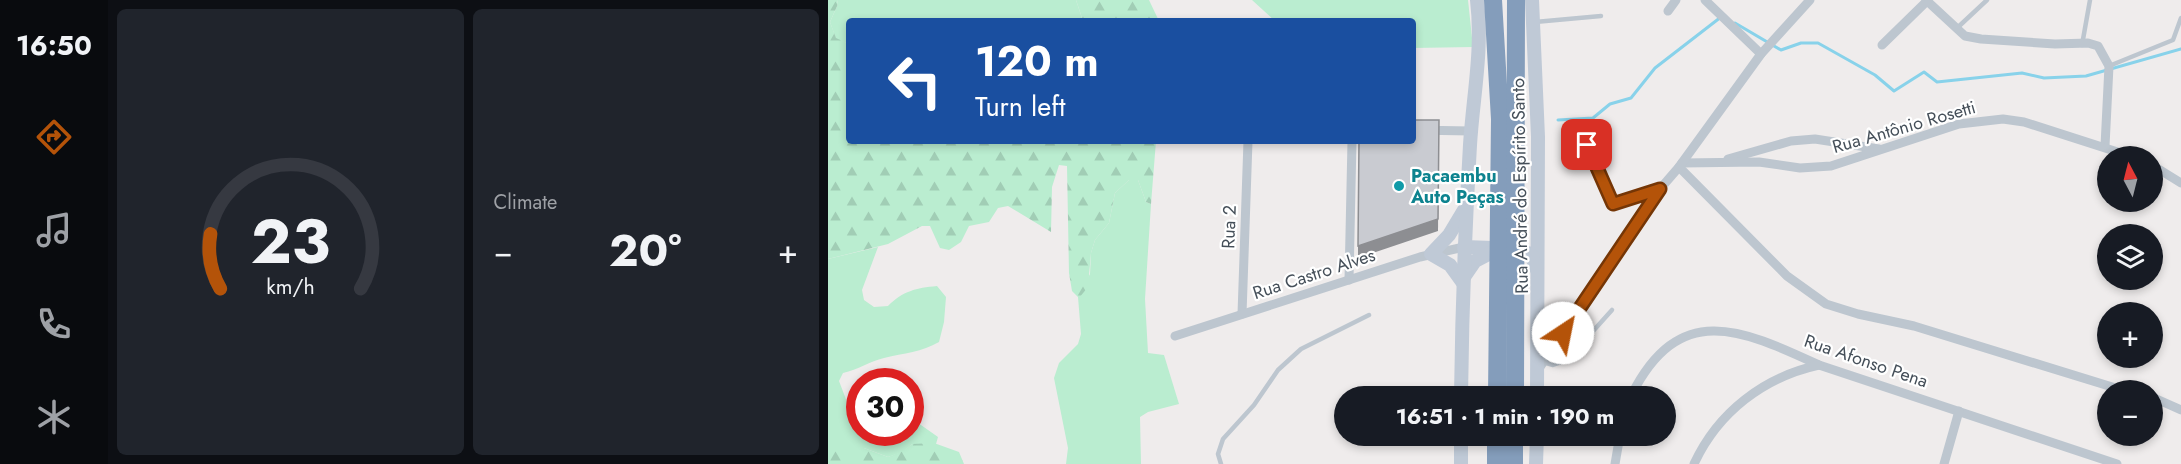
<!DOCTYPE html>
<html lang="en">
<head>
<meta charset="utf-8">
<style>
  :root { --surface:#171b24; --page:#20242c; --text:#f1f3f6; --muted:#9ea1a6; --line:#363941; --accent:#b45309 }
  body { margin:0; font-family:Jost,sans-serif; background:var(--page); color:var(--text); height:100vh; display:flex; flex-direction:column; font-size:22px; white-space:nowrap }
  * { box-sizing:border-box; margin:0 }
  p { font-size:20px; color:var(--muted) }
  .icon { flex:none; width:33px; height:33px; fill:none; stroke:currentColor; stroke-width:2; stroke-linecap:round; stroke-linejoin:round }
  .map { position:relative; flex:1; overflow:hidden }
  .sheet { display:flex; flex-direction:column; gap:9px; padding:9px; background:#0d0f14; width:720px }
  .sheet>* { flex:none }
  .top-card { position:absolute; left:18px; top:18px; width:570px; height:126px; border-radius:6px; box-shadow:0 3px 9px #0003; background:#1a4fa0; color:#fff; overflow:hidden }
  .needle { width:39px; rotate:353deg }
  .fabs { position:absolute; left:1269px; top:146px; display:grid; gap:12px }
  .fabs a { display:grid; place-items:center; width:66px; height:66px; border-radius:50%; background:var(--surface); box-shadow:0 3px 9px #0003; font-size:30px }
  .speed { position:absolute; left:18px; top:368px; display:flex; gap:12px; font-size:30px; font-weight:700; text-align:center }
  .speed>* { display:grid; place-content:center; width:78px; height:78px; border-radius:50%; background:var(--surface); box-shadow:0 3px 9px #0003; line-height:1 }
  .speed .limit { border:9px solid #d22; background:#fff; color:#111 }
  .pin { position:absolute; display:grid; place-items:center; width:51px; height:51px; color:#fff; margin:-26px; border-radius:12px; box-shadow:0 3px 9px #0006 }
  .me { position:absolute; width:66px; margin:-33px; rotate:34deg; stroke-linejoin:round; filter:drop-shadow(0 0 4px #0008) }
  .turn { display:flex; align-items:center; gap:21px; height:126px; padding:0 30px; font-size:27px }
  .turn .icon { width:78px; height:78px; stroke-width:2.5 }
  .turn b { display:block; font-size:42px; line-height:51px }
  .big { font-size:45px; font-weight:700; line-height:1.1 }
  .sheet .widget { flex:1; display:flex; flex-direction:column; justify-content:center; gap:9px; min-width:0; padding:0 21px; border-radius:9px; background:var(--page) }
  .sheet .dial { align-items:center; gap:0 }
  .dial svg { height:156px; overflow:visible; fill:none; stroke:var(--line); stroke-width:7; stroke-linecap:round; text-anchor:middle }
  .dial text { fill:var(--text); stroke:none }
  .heat { display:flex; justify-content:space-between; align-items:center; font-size:33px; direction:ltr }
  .sheet .tiles { flex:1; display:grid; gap:9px; grid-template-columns:repeat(2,1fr) }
  .trip { position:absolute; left:506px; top:386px; width:342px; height:60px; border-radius:30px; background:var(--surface); box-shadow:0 3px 9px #0003; font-weight:700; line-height:60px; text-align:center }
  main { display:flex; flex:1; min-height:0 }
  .menu { display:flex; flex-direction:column; width:108px; justify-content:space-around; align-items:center; background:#090b0e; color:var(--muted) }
  .menu .icon { width:42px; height:42px }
  .menu .active { color:var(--accent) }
  .menu b { font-size:27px; color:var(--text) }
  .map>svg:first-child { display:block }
  .grass { fill:#baedd0 }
  .forest { fill:url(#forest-firs) }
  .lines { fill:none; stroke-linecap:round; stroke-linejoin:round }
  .stream { stroke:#88d2ea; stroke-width:3 }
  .lane { stroke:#bdc6cf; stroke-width:4.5 }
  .street { stroke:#bdc6cf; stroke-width:9 }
  .secondary { stroke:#bfc9d6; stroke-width:14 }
  .highway { stroke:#849dbb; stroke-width:18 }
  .shaded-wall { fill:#8d8e92 }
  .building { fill:#c9cbd1; stroke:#8d8e92; stroke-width:1.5 }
  .route-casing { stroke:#753606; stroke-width:15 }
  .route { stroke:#b45309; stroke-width:10 }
  .culture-dot { fill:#0f9aa8; stroke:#fff; stroke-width:2 }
  .labels { text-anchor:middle; stroke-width:4.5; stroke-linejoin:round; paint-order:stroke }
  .street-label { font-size:18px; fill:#454f59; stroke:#fff }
  .culture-label { font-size:18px; font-weight:bold; fill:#0d838f; stroke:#fff; text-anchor:start }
</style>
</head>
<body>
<main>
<nav class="menu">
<b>16:50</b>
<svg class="icon active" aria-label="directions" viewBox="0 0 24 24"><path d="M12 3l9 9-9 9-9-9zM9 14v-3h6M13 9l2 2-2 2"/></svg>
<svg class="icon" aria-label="music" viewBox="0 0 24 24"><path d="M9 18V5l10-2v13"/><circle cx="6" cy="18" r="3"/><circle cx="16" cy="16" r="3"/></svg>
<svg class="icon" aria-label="phone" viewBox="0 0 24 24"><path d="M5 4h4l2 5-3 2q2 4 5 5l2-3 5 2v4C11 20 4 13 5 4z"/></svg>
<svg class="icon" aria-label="climate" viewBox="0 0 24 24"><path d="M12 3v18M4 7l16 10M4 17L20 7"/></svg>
</nav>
<section class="sheet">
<div class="tiles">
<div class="widget dial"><svg viewBox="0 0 100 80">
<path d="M14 69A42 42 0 1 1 86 69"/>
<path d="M14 69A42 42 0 0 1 9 41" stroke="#b45309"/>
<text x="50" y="56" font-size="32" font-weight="700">23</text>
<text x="50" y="72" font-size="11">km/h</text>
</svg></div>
<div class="widget"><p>Climate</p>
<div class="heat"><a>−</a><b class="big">20°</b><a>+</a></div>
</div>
</div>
</section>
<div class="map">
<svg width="1353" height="464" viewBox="0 0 1353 464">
  <defs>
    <pattern id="forest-firs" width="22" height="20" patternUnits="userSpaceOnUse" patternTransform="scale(1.5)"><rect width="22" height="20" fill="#baedd0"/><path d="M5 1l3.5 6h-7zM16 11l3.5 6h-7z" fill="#a1cdb5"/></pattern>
  </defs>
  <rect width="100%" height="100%" fill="#efecec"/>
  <g class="grass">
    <path d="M9 0H248L255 21H21V44L8 39 2 22 10 4Z"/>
    <path d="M424 0H640L645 47 585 48V21H447Z"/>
    <path d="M301 180H310L318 202 323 204 317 299 320 353 336 355 351 404 320 412 312 417 313 464H238L240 448 226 378 231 363 250 344 253 334 250 297 262 274 263 253 267 240 281 223 287 193Z"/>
    <path d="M50 247 34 290 36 300 46 307 60 306C75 291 88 288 109 286L118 297 116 322 111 342C94 352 76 353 56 358 42 361 30 370 15 373L11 381 19 402 31 401 32 432H82L83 418 110 437 108 444H84L75 452 60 457 36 448H0V259Z"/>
  </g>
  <g class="forest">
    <path d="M0 0H9L10 4 2 22 8 38 21 44V141H328L323 204 318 202 310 180H301L287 193 281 223 267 240 263 253 260 287 251 298 244 291 241 273 239 166 231 165 224 187 223 232 180 206 170 208 161 222 141 226 133 242 121 250 112 248 102 226H94L60 244 0 259Z"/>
    <path d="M248 0H321L331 21H255Z"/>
    <path d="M106 443 131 452 136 464H0V448H36L60 457 75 451 84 444Z"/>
  </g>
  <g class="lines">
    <g class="stream">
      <path d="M907 23 953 50 973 43H990L1047 75 1066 91 1096 72 1109 82 1194 73 1216 78 1258 76 1353 49"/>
      <path d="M730 120 765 118 782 104 803 98 827 68 893 17"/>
    </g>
    <g class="lane">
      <path d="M707 22 773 16"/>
      <path d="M1128 29 1159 0"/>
      <path d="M1254 45 1262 0"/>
      <path d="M1281 66 1345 40 1353 18"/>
      <path d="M715 362 725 365 739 360 784 310"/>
      <path d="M393 464 390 454 395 439 426 405 450 370 473 349 541 315"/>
    </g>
    <g class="street">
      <path d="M877 0 933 54"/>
      <path d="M1098 0 1137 36 1153 39 1227 44 1260 43 1270 46 1281 66 1277 146"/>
      <path d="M840 11 848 0"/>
      <path d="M1054 45 1099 1"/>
      <path d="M585 130 643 131"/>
      <path d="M759 145 785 204 832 189"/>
      <path d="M900 159 963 141 987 139 1051 149"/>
      <path d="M854 163 931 162 972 168 1003 166 1131 124 1175 119 1196 122 1302 156"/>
      <path d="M1324 165 1353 183"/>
      <path d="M851 167 959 276 998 304 1030 314 1086 326 1294 390"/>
      <path d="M521 280 524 141"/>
      <path d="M414 314 420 141"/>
      <path d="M347 336 592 257 636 247"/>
      <path d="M710 370 832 189 851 167 933 54 982 0"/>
      <path d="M803 396C851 300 913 329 991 365L1289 464"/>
      <path d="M1324 397 1353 410"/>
      <path d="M787 464 792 435"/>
      <path d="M866 464C890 412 936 377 991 365"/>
      <path d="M1116 464 1131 411"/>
    </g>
    <g class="secondary">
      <path d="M704 0 710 137 709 396"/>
      <path d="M636 247 693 249 703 255 709 270"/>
      <path d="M636 277 647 261 670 249"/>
      <path d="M635 283 622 265 603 254 621 235 636 210"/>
      <path d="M633 396C634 312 637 229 642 145 645 96 655 50 649 0"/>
      <path d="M633 464V435"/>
      <path d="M708 464 709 435"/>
    </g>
    <g class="highway">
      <path d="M665 0 672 119 669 396"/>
      <path d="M687 396 688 0"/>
      <path d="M668 464V435"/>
      <path d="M686 464V435"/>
    </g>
  </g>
  <path class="shaded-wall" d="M611 120 610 231 530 258V246Z"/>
  <path class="building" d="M585 120H611L610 219 530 246 531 141H585Z"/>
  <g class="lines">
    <defs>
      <path id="route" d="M735 333 832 189 785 204 759 145"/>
    </defs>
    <use href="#route" class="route-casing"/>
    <use href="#route" class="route"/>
  </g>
  <circle class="culture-dot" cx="571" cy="186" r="6"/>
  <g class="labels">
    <g class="street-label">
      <text transform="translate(1076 127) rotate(-16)" y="6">Rua Antônio Rosetti</text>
      <text transform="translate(692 186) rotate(-91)" y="6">Rua André do Espírito Santo</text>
      <text transform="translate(401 227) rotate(-88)" y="6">Rua 2</text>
      <text transform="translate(486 274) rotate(-18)" y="6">Rua Castro Alves</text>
      <text transform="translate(1038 361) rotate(19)" y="6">Rua Afonso Pena</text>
    </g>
    <g class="culture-label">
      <text x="583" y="182">Pacaembu<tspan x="583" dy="21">Auto Peças</tspan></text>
    </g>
  </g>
</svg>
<div class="fabs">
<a><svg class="needle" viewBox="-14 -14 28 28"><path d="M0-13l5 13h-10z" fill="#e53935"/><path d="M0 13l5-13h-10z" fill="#9ea1a6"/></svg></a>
<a><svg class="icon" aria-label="layers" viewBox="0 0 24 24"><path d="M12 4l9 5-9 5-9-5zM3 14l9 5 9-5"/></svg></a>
<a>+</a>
<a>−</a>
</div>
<div class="speed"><div class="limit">30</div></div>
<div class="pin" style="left:759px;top:145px;background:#d93025"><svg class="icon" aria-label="arrive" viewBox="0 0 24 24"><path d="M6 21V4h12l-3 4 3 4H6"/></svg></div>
<svg class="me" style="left:735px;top:333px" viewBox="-20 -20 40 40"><circle r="19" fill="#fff"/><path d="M0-13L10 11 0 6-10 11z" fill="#b45309"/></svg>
<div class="trip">16:51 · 1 min · 190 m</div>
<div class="top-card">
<div class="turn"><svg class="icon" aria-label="left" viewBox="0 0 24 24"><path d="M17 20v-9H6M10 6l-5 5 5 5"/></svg><div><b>120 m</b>Turn left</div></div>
</div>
</div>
</main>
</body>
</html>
